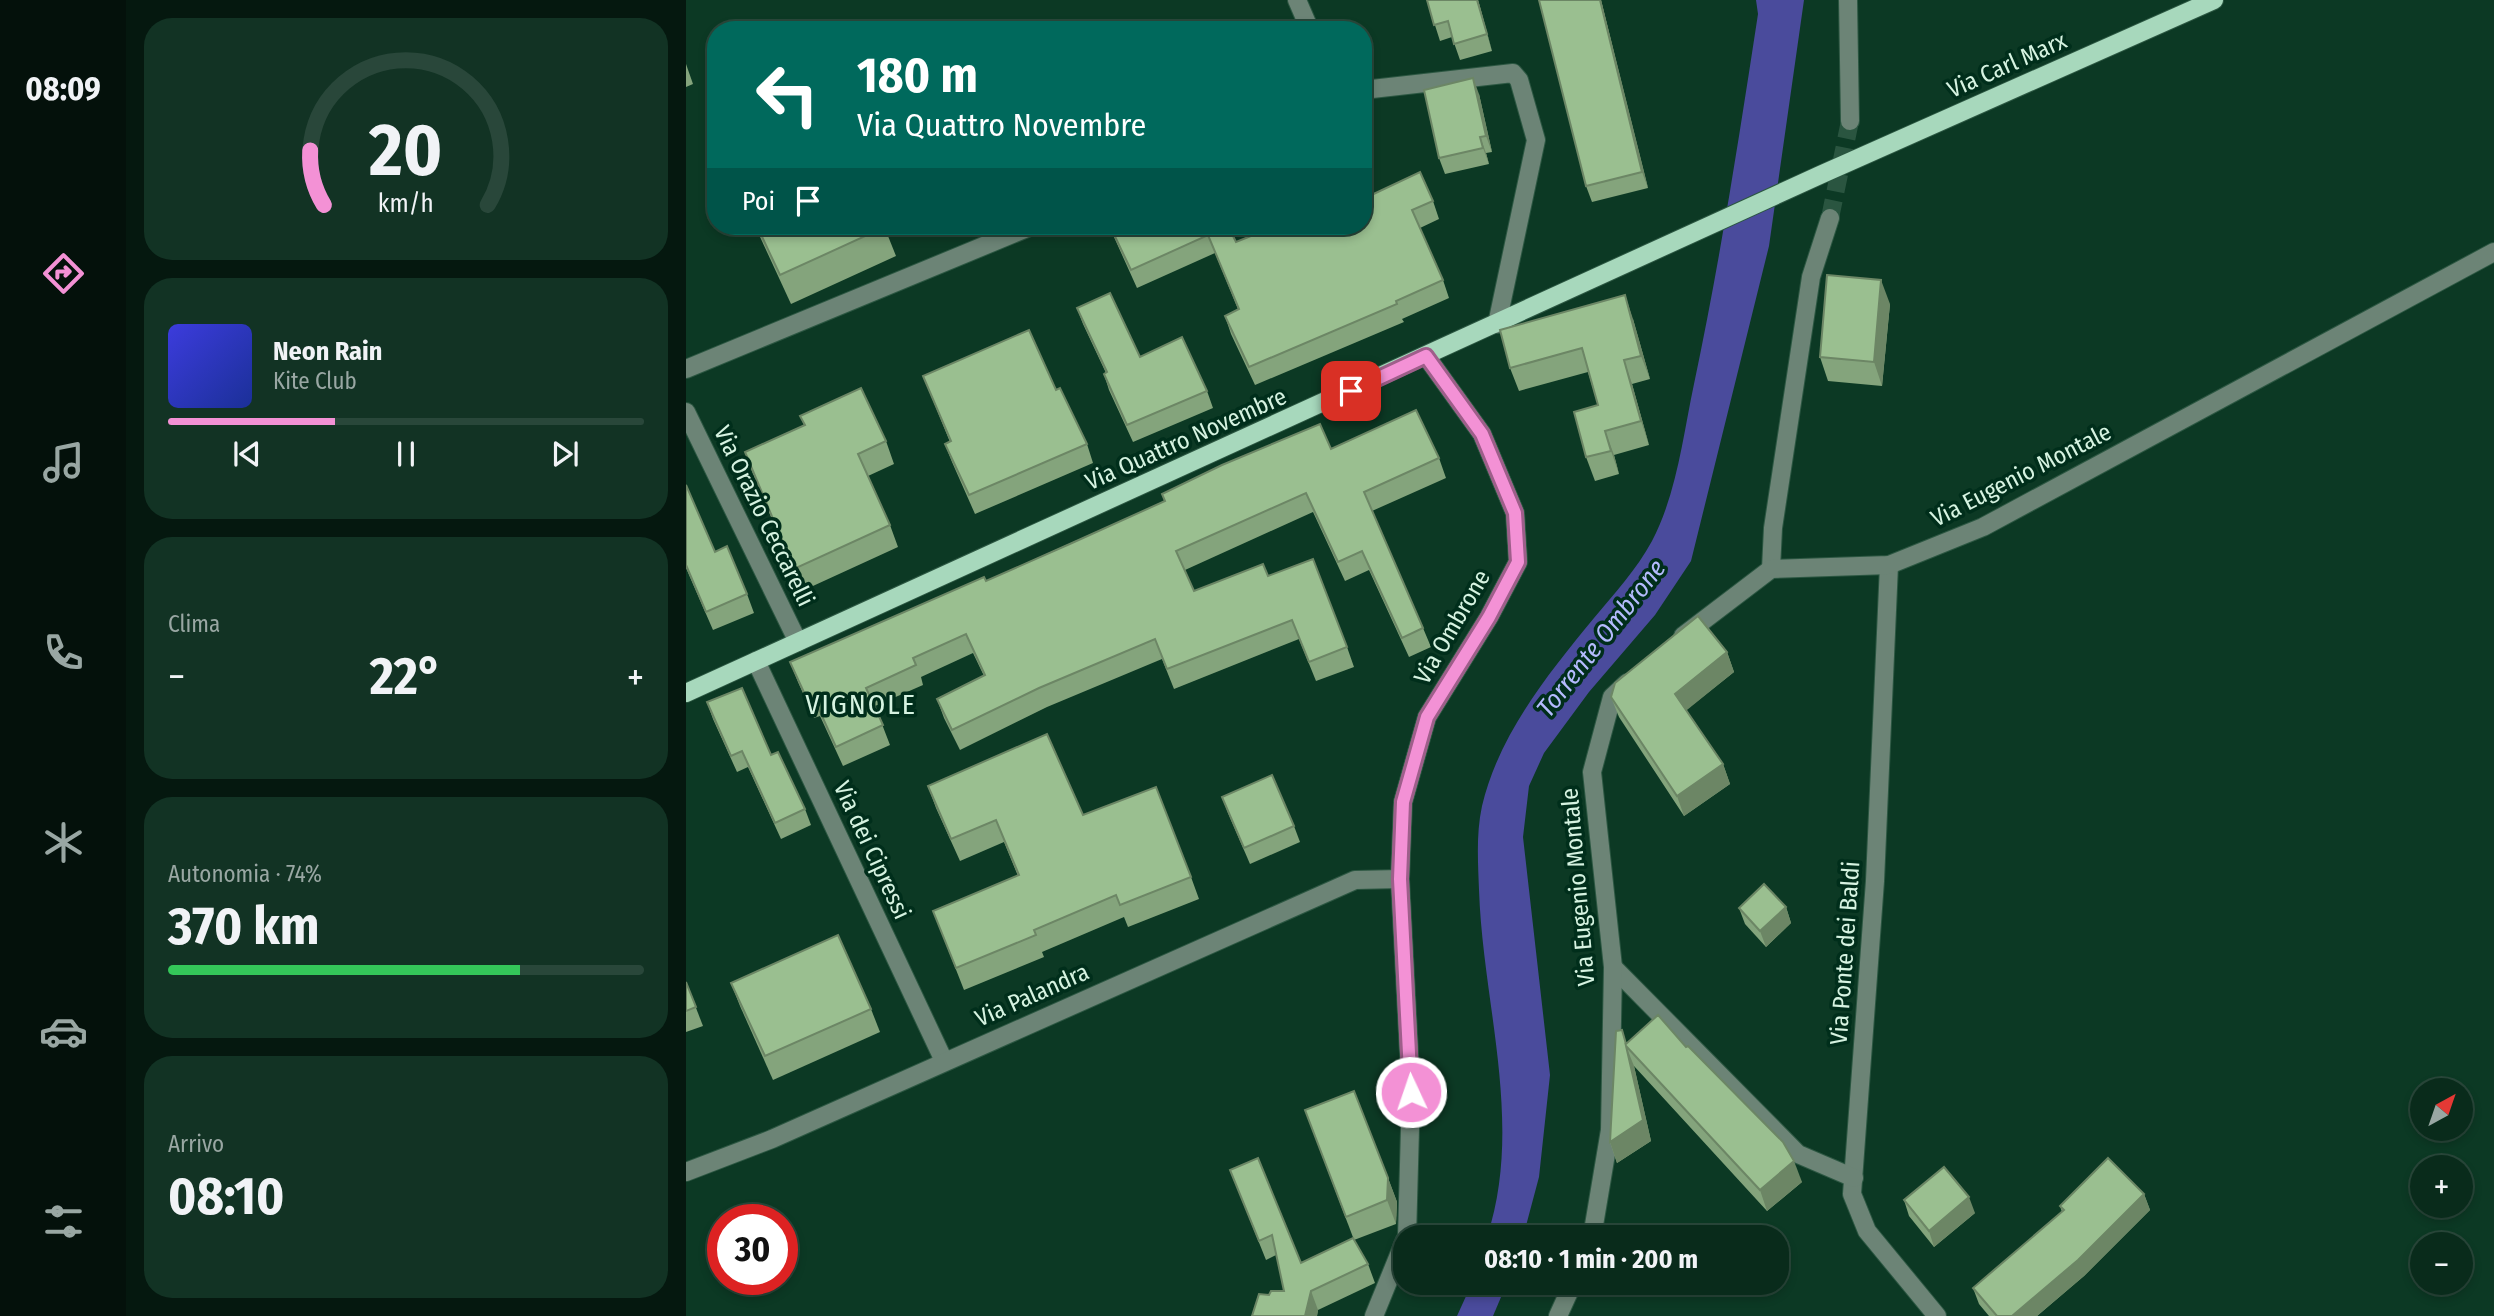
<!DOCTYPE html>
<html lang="it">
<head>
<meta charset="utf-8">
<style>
  :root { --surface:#092b1b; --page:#123324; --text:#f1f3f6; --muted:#99a7a3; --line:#29473a; --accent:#f391d5 }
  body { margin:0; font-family:"Fira Sans Condensed",sans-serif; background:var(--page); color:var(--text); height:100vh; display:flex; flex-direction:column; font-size:26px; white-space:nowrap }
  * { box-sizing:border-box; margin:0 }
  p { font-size:23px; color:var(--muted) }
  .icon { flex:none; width:38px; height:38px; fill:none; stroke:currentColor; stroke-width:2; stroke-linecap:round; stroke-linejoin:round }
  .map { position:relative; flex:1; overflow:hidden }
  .sheet { display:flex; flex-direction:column; gap:18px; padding:18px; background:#05180f; width:560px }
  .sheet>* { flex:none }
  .guide { position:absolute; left:21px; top:21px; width:665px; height:214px; border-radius:28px; box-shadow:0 4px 10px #0003,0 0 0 2px var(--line); background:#00695c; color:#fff; overflow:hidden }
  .needle { width:46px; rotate:40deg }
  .tools { position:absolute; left:1724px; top:1078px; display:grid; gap:14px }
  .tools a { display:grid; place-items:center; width:63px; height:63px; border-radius:50%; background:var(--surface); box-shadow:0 4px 10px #0003,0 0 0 2px var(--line); font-size:35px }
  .speed { position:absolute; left:21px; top:1204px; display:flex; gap:14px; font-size:35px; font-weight:700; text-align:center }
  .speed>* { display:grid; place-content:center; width:91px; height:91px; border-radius:50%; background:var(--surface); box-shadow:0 4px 10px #0003,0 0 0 2px var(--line); line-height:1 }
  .speed .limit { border:10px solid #d22; background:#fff; color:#111 }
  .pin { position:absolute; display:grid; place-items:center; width:60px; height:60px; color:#fff; margin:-30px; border-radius:14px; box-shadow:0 4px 10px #0006 }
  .me { position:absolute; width:77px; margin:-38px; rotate:357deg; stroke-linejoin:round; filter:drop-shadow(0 0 5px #0008) }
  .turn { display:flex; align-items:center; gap:24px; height:147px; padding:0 35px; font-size:32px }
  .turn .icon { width:91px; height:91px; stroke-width:2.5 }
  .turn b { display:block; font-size:49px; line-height:60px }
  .then { display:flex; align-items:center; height:66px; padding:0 35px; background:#0003; gap:14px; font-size:26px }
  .big { font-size:52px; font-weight:700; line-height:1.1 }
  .sheet .widget { flex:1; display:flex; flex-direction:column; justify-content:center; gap:10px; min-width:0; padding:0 24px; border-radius:28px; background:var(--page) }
  .sheet .dial { align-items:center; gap:0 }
  .dial svg { height:182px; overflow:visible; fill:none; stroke:var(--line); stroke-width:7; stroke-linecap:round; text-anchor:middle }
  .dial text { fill:var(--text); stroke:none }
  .song { display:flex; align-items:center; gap:21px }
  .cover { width:84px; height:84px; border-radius:10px; background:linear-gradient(135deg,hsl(240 70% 55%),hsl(230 70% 35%)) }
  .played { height:7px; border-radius:4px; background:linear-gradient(90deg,var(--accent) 35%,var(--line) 35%) }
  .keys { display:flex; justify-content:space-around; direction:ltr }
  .heat { display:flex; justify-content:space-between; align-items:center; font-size:38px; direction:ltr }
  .charge { height:10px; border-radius:5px; background:linear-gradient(90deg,#34c759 74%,var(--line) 0) }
  .trip { position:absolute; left:707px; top:1225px; width:396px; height:70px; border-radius:28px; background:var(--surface); box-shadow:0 4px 10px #0003,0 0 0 2px var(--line); font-weight:700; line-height:70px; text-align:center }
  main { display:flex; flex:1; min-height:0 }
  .menu { display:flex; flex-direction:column; width:126px; justify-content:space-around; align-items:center; background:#04110b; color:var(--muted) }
  .menu .icon { width:49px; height:49px }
  .menu .active { color:var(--accent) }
  .menu b { font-size:32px; color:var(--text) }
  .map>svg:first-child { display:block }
  .water { fill:#4a4b9c }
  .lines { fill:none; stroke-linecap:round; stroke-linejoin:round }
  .minor-tunnel { stroke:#2a5540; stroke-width:18; stroke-dasharray:18 9; stroke-linecap:butt }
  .minor-casing { stroke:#2c5742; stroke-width:20 }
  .major-casing { stroke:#2c5742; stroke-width:20 }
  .minor { stroke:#6c8476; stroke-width:18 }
  .major { stroke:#a7d8bc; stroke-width:18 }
  .wall { fill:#84a47c }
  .shaded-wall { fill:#6c8665 }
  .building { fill:#9abf90; stroke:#6c8665; stroke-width:2 }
  .route-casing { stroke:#9e5e8a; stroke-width:18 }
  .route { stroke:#f391d5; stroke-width:12 }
  .labels { text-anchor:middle; stroke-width:7; stroke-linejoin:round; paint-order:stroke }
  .street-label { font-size:24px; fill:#d6f3e1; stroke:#002e1b }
  .water-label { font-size:26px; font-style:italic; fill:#b4bbfe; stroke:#002e1b }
  .quarter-label { font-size:28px; letter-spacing:2px; fill:#d6f3e1; stroke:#002e1b }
</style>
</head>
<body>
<main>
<nav class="menu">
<b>08:09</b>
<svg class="icon active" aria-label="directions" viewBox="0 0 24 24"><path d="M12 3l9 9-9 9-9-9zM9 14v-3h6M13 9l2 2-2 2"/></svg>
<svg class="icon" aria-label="music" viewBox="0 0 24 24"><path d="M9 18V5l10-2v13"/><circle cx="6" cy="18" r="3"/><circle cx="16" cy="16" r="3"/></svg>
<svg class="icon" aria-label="phone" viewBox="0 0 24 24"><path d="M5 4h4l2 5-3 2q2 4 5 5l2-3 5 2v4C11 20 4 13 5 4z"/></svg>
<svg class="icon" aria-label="climate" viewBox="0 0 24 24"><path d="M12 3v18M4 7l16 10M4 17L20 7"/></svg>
<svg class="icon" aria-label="car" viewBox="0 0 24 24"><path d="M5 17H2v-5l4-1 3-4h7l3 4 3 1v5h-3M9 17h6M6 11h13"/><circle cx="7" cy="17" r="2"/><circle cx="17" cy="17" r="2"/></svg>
<svg class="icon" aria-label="filters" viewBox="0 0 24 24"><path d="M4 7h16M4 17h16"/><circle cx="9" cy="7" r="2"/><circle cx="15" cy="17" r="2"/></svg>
</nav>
<section class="sheet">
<div class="widget dial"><svg viewBox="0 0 100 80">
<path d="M14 69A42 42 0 1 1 86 69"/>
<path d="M14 69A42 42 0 0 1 8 45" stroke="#f391d5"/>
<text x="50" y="56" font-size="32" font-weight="700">20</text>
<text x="50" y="72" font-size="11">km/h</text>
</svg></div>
<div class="widget">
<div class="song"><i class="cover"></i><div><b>Neon Rain</b><p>Kite Club</p></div></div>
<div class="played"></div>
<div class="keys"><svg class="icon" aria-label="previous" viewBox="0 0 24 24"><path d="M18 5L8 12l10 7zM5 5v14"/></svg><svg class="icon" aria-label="pause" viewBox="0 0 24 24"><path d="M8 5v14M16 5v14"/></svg><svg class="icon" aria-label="next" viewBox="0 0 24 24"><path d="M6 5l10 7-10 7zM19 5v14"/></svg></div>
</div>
<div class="widget"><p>Clima</p>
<div class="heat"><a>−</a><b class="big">22°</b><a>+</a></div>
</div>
<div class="widget"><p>Autonomia · 74%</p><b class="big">370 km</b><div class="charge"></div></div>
<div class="widget"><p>Arrivo</p><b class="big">08:10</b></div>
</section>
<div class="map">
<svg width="1808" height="1316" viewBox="0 0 1808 1316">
  <rect width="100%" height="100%" fill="#0c3924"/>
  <g class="water">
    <path d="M1070 0H1118L1083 246 1005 561 969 615 903 692 858 753 843 786 837 837 864 1075 853 1177 837 1237H801C838 1124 797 1006 793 890 792 862 790 834 796 806 813 734 862 674 908 618 928 594 951 569 966 541 991 493 997 436 1008 384 1034 261 1053 138 1072 14Z"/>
    <path d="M786 1283H821L807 1316H771Z"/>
  </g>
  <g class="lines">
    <path class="minor-tunnel" d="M1144 218 1164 121"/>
    <defs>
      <g id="minor">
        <path d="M611 0 624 30"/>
        <path d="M1162 0 1164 121"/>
        <path d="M677 90 827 73 833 80 850 140 811 324"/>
        <path d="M0 369 346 226"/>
        <path d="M0 412 112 642"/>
        <path d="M1203 565 1189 881 1166 1194 1181 1231 1251 1316"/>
        <path d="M1085 569 1087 528 1125 277 1144 218"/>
        <path d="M997 636 1085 569 1203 565 1297 527 1808 252"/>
        <path d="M70 661 258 1061"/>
        <path d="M927 967 1112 1154 1168 1178"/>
        <path d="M0 1172 86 1139 669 880 714 879"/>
        <path d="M721 1237 725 1092 714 879 717 802 741 717 803 617 832 562 829 513 796 434 740 356"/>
        <path d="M906 1237 924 1130 927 967 906 772 926 697 941 683"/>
        <path d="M688 1316 719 1240"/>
        <path d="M872 1316 887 1283"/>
      </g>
      <path id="major" d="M0 693 1134 175 1528 0"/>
    </defs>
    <use href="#minor" class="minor-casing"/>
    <use href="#major" class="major-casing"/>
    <use href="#minor" class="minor"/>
    <use href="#major" class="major"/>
  </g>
  <g class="wall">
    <path d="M741 0H792L806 51 774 60 766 37 754 41Z"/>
    <path d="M853 0H915L962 188 906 202 900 186Z"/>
    <path d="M0 64 7 84 0 87Z"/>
    <path d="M793 94 806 152 800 153 803 164 759 174 753 158Z"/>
    <path d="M747 201 753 219 734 228 757 280 763 298 716 319 718 322 569 385 545 334 539 316 552 309 529 253 451 288 423 226H542L550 242 677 226Z"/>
    <path d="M69 226H198L210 256 105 304Z"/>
    <path d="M1204 304 1196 386 1142 381 1134 357Z"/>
    <path d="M391 308 454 357 521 391 527 408 447 442 423 390 418 374 420 373 397 324Z"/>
    <path d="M947 319 964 379 946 384 963 445 928 455 933 474 909 481 900 457 912 405 902 372 833 391 824 368Z"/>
    <path d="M237 376 370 390 401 444 407 463 289 514 266 462 259 444 264 442Z"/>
    <path d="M114 416 200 441 208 464 182 476 204 525 212 547 116 591 67 474 59 452 118 425Z"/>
    <path d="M645 449 753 458 760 478 686 511 737 628 745 647 723 657 683 570 659 581 627 512 499 570 508 591 582 576 661 647 668 667 630 681 613 639 488 689 476 659 361 707 274 750 258 718 251 699 298 676 287 653 235 677 237 685 189 706 204 745 157 766 134 716 128 718 112 682 104 662 300 581 479 501 476 494Z"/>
    <path d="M0 485 29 552 61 594 68 613 27 630 0 568Z"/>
    <path d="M1041 652 1048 672 1000 710 1037 764 1044 784 998 816 933 717 925 697Z"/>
    <path d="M21 702 85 755 119 809 125 825 95 839 62 767 51 772 27 719Z"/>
    <path d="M242 786 397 815 505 877 513 899 442 927 438 917 356 952 358 957 278 990 247 911 332 876 318 842 274 861 250 808Z"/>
    <path d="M536 797 608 826 614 842 564 864 542 813Z"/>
    <path d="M1100 907 1105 923 1080 947 1059 924 1053 908Z"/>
    <path d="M0 982 17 1026 0 1032Z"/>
    <path d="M45 983 185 1009 194 1032 87 1080 54 1006Z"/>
    <path d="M941 1043 1116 1182 1081 1211 948 1066 965 1141 931 1163 924 1142Z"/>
    <path d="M619 1110 702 1178 711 1202 710 1224 668 1240Z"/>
    <path d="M544 1170 615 1263 682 1264 689 1283 632 1310 631 1316H566L583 1295 598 1291 590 1255 580 1260Z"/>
    <path d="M1458 1194 1464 1210 1398 1276 1351 1316H1303L1293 1304 1287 1288 1376 1212 1374 1206Z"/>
    <path d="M1218 1200 1289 1213 1248 1247 1223 1216Z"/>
  </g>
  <g class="shaded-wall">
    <path d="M791 0H792L793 3 806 51Z"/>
    <path d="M914 0H915L962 188 956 172Z"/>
    <path d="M787 78 793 94 806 152 800 136Z"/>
    <path d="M794 137 800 153 803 164 797 148Z"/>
    <path d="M1195 280 1204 304 1196 386 1188 362Z"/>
    <path d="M939 295 947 319 964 379 955 356Z"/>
    <path d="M938 360 946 384 963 445 955 421Z"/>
    <path d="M919 431 928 455 933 474 925 451Z"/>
    <path d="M1041 652 1048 672 996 714 989 694Z"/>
    <path d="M1037 764 1044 784 998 816 991 796Z"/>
    <path d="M1100 907 1105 923 1080 947 1074 931Z"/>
    <path d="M940 1046 948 1066 965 1141 931 1163 924 1142Z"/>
    <path d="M1108 1161 1116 1182 1081 1211 1074 1190Z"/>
    <path d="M702 1178 711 1202 710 1224 701 1200Z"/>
    <path d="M1458 1194 1464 1210 1398 1276 1351 1316H1326Z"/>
    <path d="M1283 1197 1289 1213 1248 1247 1243 1231Z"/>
    <path d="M625 1291 632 1310 631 1316H619Z"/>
  </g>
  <g class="building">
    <path d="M741 0H791L801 34 768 44 762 21 748 25Z"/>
    <path d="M853 0H914L956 172 900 186Z"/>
    <path d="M787 78 800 136 794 137 797 148 753 158 738 90Z"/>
    <path d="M734 172 747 201 726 210 757 280 710 301 711 304 563 367 539 316 553 309 522 235 445 270 424 226H542L550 242 590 226H677V199Z"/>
    <path d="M71 226H198L199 227 94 275Z"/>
    <path d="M1141 275 1195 280 1188 362 1134 357Z"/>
    <path d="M424 293 454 357 496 337 521 391 441 425 418 374 421 372 391 308Z"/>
    <path d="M939 295 955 356 938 360 955 421 919 431 925 451 900 457 888 412 912 405 896 348 824 368 814 330Z"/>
    <path d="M343 330 370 390 374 388 401 444 283 495 259 444 265 441 237 376Z"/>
    <path d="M175 388 200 441 172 454 204 525 108 569 59 452 119 425 114 416Z"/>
    <path d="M730 410 753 458 678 492 737 628 716 638 676 551 652 562 620 493 490 551 508 591 577 564 582 576 627 559 661 647 623 662 606 620 481 669 469 639 353 688 266 730 251 699 299 675 280 634 227 658 230 665 180 688 197 725 150 747 127 696 121 699 104 662 298 577 300 581 386 543 479 501 476 494 536 465 634 424 645 449Z"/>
    <path d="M0 485 29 552 41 546 61 594 20 612 0 565Z"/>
    <path d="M1012 616 1041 652 989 694 1037 764 991 796 925 697 929 683Z"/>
    <path d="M56 688 85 755 92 752 119 809 89 823 56 751 45 756 21 702Z"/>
    <path d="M361 734 397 815 470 787 505 877 434 905 430 895 348 930 350 935 270 968 247 911 333 875 310 820 265 839 242 786Z"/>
    <path d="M586 775 608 826 558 848 536 797Z"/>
    <path d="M1078 884 1100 907 1074 931 1053 908Z"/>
    <path d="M152 935 185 1009 79 1056 45 983Z"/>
    <path d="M0 982 10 1007 0 1011Z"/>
    <path d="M972 1015 1000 1047 1002 1046 1097 1142 1108 1161 1074 1190 940 1046 957 1120 924 1142 930 1031 936 1030 940 1044Z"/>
    <path d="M668 1091 702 1178 701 1200 660 1217 619 1110Z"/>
    <path d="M572 1158 615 1263 667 1238 682 1264 625 1291 619 1316H566L573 1294 583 1295 585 1291H598L586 1235 573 1241 544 1170Z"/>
    <path d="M1422 1158 1458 1194 1392 1260 1326 1316H1311L1287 1288 1378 1210 1374 1206Z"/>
    <path d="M1258 1167 1283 1197 1243 1231 1218 1200Z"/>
  </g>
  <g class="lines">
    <defs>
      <path id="route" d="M665 391 740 356 796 434 829 513 832 562 803 617 741 717 717 802 714 879 725 1092"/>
    </defs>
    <use href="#route" class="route-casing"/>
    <use href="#route" class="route"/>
  </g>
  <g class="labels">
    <g class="street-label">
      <text transform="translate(1321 65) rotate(-24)" y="8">Via Carl Marx</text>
      <text transform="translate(500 439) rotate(-24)" y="8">Via Quattro Novembre</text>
      <text transform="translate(1335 475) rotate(-27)" y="8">Via Eugenio Montale</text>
      <text transform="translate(78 516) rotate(64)" y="8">Via Orazio Ceccarelli</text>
      <text transform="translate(766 627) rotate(-60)" y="8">Via Ombrone</text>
      <text transform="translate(186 850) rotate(65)" y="8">Via dei Cipressi</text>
      <text transform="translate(892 887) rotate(-95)" y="8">Via Eugenio Montale</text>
      <text transform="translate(1159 953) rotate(-86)" y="8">Via Ponte dei Baldi</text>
      <text transform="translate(346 995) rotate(-24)" y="8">Via Palandra</text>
    </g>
    <g class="water-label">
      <text transform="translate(915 638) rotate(-52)" y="9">Torrente Ombrone</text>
    </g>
    <g class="quarter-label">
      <text x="175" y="714">VIGNOLE</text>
    </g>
  </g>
</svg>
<div class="tools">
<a><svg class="needle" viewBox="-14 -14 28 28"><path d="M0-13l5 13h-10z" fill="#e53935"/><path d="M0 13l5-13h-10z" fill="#99a7a3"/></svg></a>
<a>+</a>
<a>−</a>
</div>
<div class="speed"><div class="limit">30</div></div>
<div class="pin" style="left:665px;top:391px;background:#d93025"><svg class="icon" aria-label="arrive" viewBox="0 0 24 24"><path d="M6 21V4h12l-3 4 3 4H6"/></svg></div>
<svg class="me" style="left:725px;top:1092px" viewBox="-20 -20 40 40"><circle r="17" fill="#f391d5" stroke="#fff" stroke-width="3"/><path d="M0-11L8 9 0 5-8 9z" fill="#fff"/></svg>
<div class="trip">08:10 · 1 min · 200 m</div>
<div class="guide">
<div class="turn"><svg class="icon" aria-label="left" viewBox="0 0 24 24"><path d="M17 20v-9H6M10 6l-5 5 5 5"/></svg><div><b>180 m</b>Via Quattro Novembre</div></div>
<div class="then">Poi<svg class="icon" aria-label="arrive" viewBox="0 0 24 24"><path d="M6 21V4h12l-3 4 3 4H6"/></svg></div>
</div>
</div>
</main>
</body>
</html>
